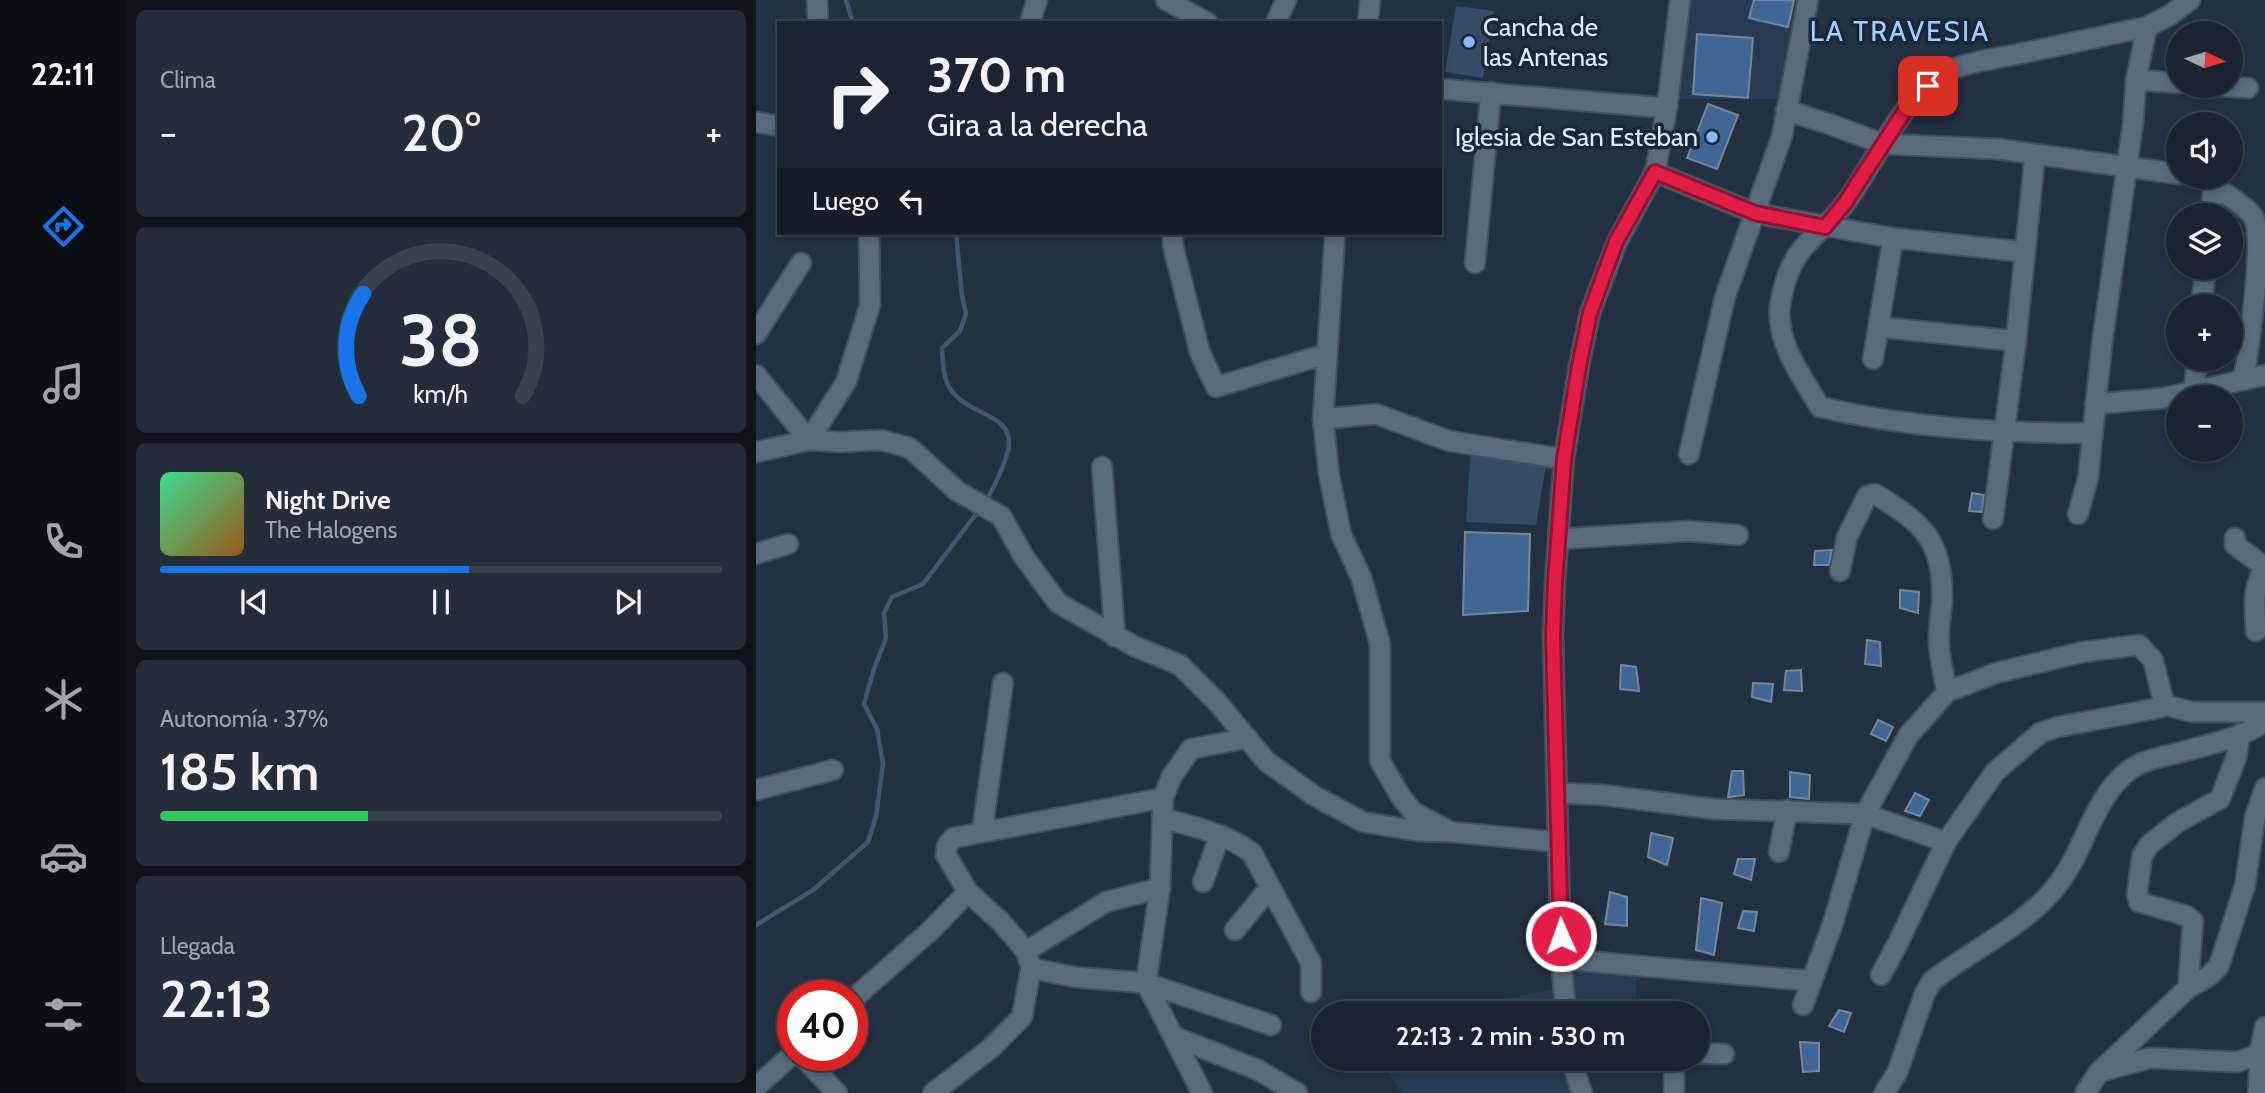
<!DOCTYPE html>
<html lang="es">
<head>
<meta charset="utf-8">
<style>
  :root { --surface:#1b2532; --page:#242d3a; --text:#f1f3f6; --muted:#a0a5ac; --line:#39424d; --accent:#1a73e8 }
  body { margin:0; font-family:Cabin,sans-serif; background:var(--page); color:var(--text); height:100vh; display:flex; flex-direction:column; font-size:26px; white-space:nowrap }
  * { box-sizing:border-box; margin:0 }
  p { font-size:23px; color:var(--muted) }
  .icon { flex:none; width:38px; height:38px; fill:none; stroke:currentColor; stroke-width:2; stroke-linecap:round; stroke-linejoin:round }
  .map { position:relative; flex:1; overflow:hidden }
  .panel { display:flex; flex-direction:column; gap:10px; padding:10px; background:#0f141c; width:630px }
  .panel>* { flex:none }
  .guide { position:absolute; left:21px; top:21px; width:665px; height:214px; border-radius:0px; box-shadow:0 4px 10px #0003,0 0 0 2px var(--line); background:#1b2532; color:var(--text); overflow:hidden }
  .needle { width:46px; rotate:94deg }
  .fabs { position:absolute; left:1410px; top:21px; display:grid; gap:14px }
  .fabs a { display:grid; place-items:center; width:77px; height:77px; border-radius:50%; background:var(--surface); box-shadow:0 4px 10px #0003,0 0 0 2px var(--line); font-size:35px }
  .speed { position:absolute; left:21px; top:980px; display:flex; gap:14px; font-size:35px; font-weight:700; text-align:center }
  .speed>* { display:grid; place-content:center; width:91px; height:91px; border-radius:50%; background:var(--surface); box-shadow:0 4px 10px #0003,0 0 0 2px var(--line); line-height:1 }
  .speed .limit { border:10px solid #d22; background:#fff; color:#111 }
  .pin { position:absolute; display:grid; place-items:center; width:60px; height:60px; color:#fff; margin:-30px; border-radius:14px; box-shadow:0 4px 10px #0006 }
  .me { position:absolute; width:77px; margin:-38px; rotate:358deg; stroke-linejoin:round; filter:drop-shadow(0 0 5px #0008) }
  .turn { display:flex; align-items:center; gap:24px; height:147px; padding:0 35px; font-size:32px }
  .turn .icon { width:91px; height:91px; stroke-width:2.5 }
  .turn b { display:block; font-size:49px; line-height:60px }
  .then { display:flex; align-items:center; height:66px; padding:0 35px; background:#0003; gap:14px; font-size:26px }
  .big { font-size:52px; font-weight:600; line-height:1.1 }
  .panel .card { flex:1; display:flex; flex-direction:column; justify-content:center; gap:10px; min-width:0; padding:0 24px; border-radius:10px; background:var(--page) }
  .panel .dial { align-items:center; gap:0 }
  .dial svg { height:182px; overflow:visible; fill:none; stroke:var(--line); stroke-width:7; stroke-linecap:round; text-anchor:middle }
  .dial text { fill:var(--text); stroke:none }
  .song { display:flex; align-items:center; gap:21px }
  .cover { width:84px; height:84px; border-radius:10px; background:linear-gradient(135deg,hsl(150 70% 55%),hsl(30 70% 35%)) }
  .played { height:7px; border-radius:4px; background:linear-gradient(90deg,var(--accent) 55%,var(--line) 55%) }
  .keys { display:flex; justify-content:space-around; direction:ltr }
  .heat { display:flex; justify-content:space-between; align-items:center; font-size:38px; direction:ltr }
  .charge { height:10px; border-radius:5px; background:linear-gradient(90deg,#34c759 37%,var(--line) 0) }
  .trip { position:absolute; left:555px; top:1001px; width:399px; height:70px; border-radius:35px; background:var(--surface); box-shadow:0 4px 10px #0003,0 0 0 2px var(--line); font-weight:600; line-height:70px; text-align:center }
  main { display:flex; flex:1; min-height:0 }
  .dock { display:flex; flex-direction:column; width:126px; justify-content:space-around; align-items:center; background:#0b0f14; color:var(--muted) }
  .dock .icon { width:49px; height:49px }
  .dock .selected { color:var(--accent) }
  .dock b { font-size:32px; color:var(--text) }
  .map>svg:first-child { display:block }
  .built { fill:#293b52 }
  .green { fill:#364d69 }
  .lines { fill:none; stroke-linecap:round; stroke-linejoin:round }
  .stream { stroke:#445770; stroke-width:4.5 }
  .building { fill:#406695; stroke:#77879b; stroke-width:2 }
  .minor-casing { stroke:#44505e; stroke-width:23 }
  .minor { stroke:#5b6b7e; stroke-width:19 }
  .route-casing { stroke:#92132f; stroke-width:18 }
  .route { stroke:#e11d48; stroke-width:12 }
  .poi-dot { fill:#87bbfb; stroke:#1a2738; stroke-width:2.5 }
  .labels { text-anchor:middle; stroke-width:7; stroke-linejoin:round; paint-order:stroke }
  .poi-label { font-size:26px; fill:#e2ebf6; stroke:#1a2738; text-anchor:start }
  .neighbourhood-label { font-size:28px; letter-spacing:2px; fill:#a7cdfe; stroke:#1a2738 }
</style>
</head>
<body>
<main>
<nav class="dock">
<b>22:11</b>
<svg class="icon selected" aria-label="directions" viewBox="0 0 24 24"><path d="M12 3l9 9-9 9-9-9zM9 14v-3h6M13 9l2 2-2 2"/></svg>
<svg class="icon" aria-label="music" viewBox="0 0 24 24"><path d="M9 18V5l10-2v13"/><circle cx="6" cy="18" r="3"/><circle cx="16" cy="16" r="3"/></svg>
<svg class="icon" aria-label="phone" viewBox="0 0 24 24"><path d="M5 4h4l2 5-3 2q2 4 5 5l2-3 5 2v4C11 20 4 13 5 4z"/></svg>
<svg class="icon" aria-label="climate" viewBox="0 0 24 24"><path d="M12 3v18M4 7l16 10M4 17L20 7"/></svg>
<svg class="icon" aria-label="car" viewBox="0 0 24 24"><path d="M5 17H2v-5l4-1 3-4h7l3 4 3 1v5h-3M9 17h6M6 11h13"/><circle cx="7" cy="17" r="2"/><circle cx="17" cy="17" r="2"/></svg>
<svg class="icon" aria-label="filters" viewBox="0 0 24 24"><path d="M4 7h16M4 17h16"/><circle cx="9" cy="7" r="2"/><circle cx="15" cy="17" r="2"/></svg>
</nav>
<section class="panel">
<div class="card"><p>Clima</p>
<div class="heat"><a>−</a><b class="big">20°</b><a>+</a></div>
</div>
<div class="card dial"><svg viewBox="0 0 100 80">
<path d="M14 69A42 42 0 1 1 86 69"/>
<path d="M14 69A42 42 0 0 1 16 24" stroke="#1a73e8"/>
<text x="50" y="56" font-size="32" font-weight="700">38</text>
<text x="50" y="72" font-size="11">km/h</text>
</svg></div>
<div class="card">
<div class="song"><i class="cover"></i><div><b>Night Drive</b><p>The Halogens</p></div></div>
<div class="played"></div>
<div class="keys"><svg class="icon" aria-label="previous" viewBox="0 0 24 24"><path d="M18 5L8 12l10 7zM5 5v14"/></svg><svg class="icon" aria-label="pause" viewBox="0 0 24 24"><path d="M8 5v14M16 5v14"/></svg><svg class="icon" aria-label="next" viewBox="0 0 24 24"><path d="M6 5l10 7-10 7zM19 5v14"/></svg></div>
</div>
<div class="card"><p>Autonomía · 37%</p><b class="big">185 km</b><div class="charge"></div></div>
<div class="card"><p>Llegada</p><b class="big">22:13</b></div>
</section>
<div class="map">
<svg width="1509" height="1093" viewBox="0 0 1509 1093">
  <rect width="100%" height="100%" fill="#243142"/>
  <g class="built">
    <path d="M935 0H1044L1034 38 1023 99H924Z"/>
    <path d="M816 965 881 967 879 1013H815Z"/>
    <path d="M799 989 802 1013H684Z"/>
    <path d="M625 1059H807L816 1093H645Z"/>
  </g>
  <g class="green">
    <path d="M700 6 738 11 727 78 689 72Z"/>
    <path d="M715 447 791 459 780 525 710 522Z"/>
  </g>
  <g class="lines">
    <g class="stream">
      <path d="M90 0 97 23"/>
      <path d="M200 233 206 296 210 314 204 331 186 348C187 362 187 379 195 390 218 421 269 412 248 463 243 476 238 489 229 502"/>
      <path d="M0 925 57 890 112 842 120 816 127 764 121 729 108 704 118 669 130 638 128 613 136 597 167 584 224 509"/>
    </g>
  </g>
  <g class="building">
    <path d="M998 0H1038L1032 27 993 18Z"/>
    <path d="M941 34 997 38 992 98 937 94Z"/>
    <path d="M952 104 982 115 961 169 931 158Z"/>
    <path d="M1216 493 1228 495 1226 512 1213 511Z"/>
    <path d="M709 532 774 534 772 611 707 615Z"/>
    <path d="M1076 550 1073 565H1058L1059 551Z"/>
    <path d="M1144 590 1163 592 1162 613 1144 608Z"/>
    <path d="M1111 640 1124 642 1125 666 1109 664Z"/>
    <path d="M865 665 880 667 883 691 864 689Z"/>
    <path d="M1045 670 1046 691 1028 690 1030 671Z"/>
    <path d="M997 683 1017 684 1015 702 996 697Z"/>
    <path d="M1122 720 1137 727 1130 741 1115 734Z"/>
    <path d="M976 771H987L988 795 972 797Z"/>
    <path d="M1034 772 1054 775 1053 799 1034 797Z"/>
    <path d="M1159 793 1173 800 1164 816 1149 811Z"/>
    <path d="M895 833 917 838 911 865 892 857Z"/>
    <path d="M982 859H999L995 880 978 874Z"/>
    <path d="M854 892 871 897V926L849 924Z"/>
    <path d="M945 898 966 903 958 955 940 950Z"/>
    <path d="M987 911 1001 912 998 931 982 928Z"/>
    <path d="M1083 1010 1095 1013 1088 1032 1073 1026Z"/>
    <path d="M1044 1042 1063 1043V1071L1047 1072Z"/>
  </g>
  <g class="lines">
    <defs>
      <g id="minor">
        <path d="M61 0 62 23"/>
        <path d="M410 0 452 23"/>
        <path d="M274 23 281 0"/>
        <path d="M520 23 530 0"/>
        <path d="M612 23 614 0"/>
        <path d="M1380 80 1423 83"/>
        <path d="M1462 86 1492 88"/>
        <path d="M684 89 911 108"/>
        <path d="M1030 110 1076 125 1127 144 1242 149 1423 174"/>
        <path d="M0 122 23 126"/>
        <path d="M899 172 998 213 1137 238 1269 252"/>
        <path d="M1437 177 1455 181 1458 185 1454 215"/>
        <path d="M1458 185C1470 195 1487 204 1497 216 1509 238 1493 348 1488 378"/>
        <path d="M417 233V246L444 353 460 387 570 354"/>
        <path d="M579 233 567 419 573 475 585 534 605 577 624 644V761L645 797 657 812 691 830"/>
        <path d="M719 263 735 92"/>
        <path d="M1445 306 1450 268"/>
        <path d="M1123 327 1260 341"/>
        <path d="M0 334 45 263"/>
        <path d="M1117 359 1137 238"/>
        <path d="M0 375 53 440"/>
        <path d="M1438 392 1441 359"/>
        <path d="M1339 404 1408 398 1509 375"/>
        <path d="M567 419 620 414 693 441 808 459"/>
        <path d="M1336 433C1245 433 1153 428 1064 407 1046 377 1020 343 1024 306 1026 290 1032 270 1041 256 1055 235 1076 222 1091 201 1116 167 1151 90 1189 72 1215 61 1244 58 1272 52 1311 44 1351 35 1391 27"/>
        <path d="M53 440 90 382 114 305 113 233"/>
        <path d="M0 452 53 440 83 442 125 440 154 448 201 491 245 516 268 557 302 603 378 646 424 665 461 702 510 761 557 795 607 822 661 831 695 832 802 842"/>
        <path d="M933 454 969 297 1026 136 1052 0"/>
        <path d="M346 467 359 637"/>
        <path d="M1322 514 1332 478 1346 343 1377 123 1380 80 1391 27 1414 15 1434 0"/>
        <path d="M1237 519 1260 341 1279 155"/>
        <path d="M1479 538V545L1509 567"/>
        <path d="M803 539 933 531 982 535"/>
        <path d="M0 554 32 544"/>
        <path d="M1084 571 1091 537 1111 496 1119 494C1167 523 1188 541 1186 601 1185 615 1182 630 1183 644 1184 660 1188 677 1191 692"/>
        <path d="M1500 631C1499 604 1495 592 1509 567"/>
        <path d="M0 790 77 770"/>
        <path d="M802 793 847 795 958 809 1109 814 1190 842"/>
        <path d="M407 818C437 827 470 833 496 853L555 963V992"/>
        <path d="M226 832 247 683"/>
        <path d="M1023 852 1031 810"/>
        <path d="M447 882 464 835"/>
        <path d="M479 930 514 887"/>
        <path d="M270 951 350 902 404 888"/>
        <path d="M805 959 1056 981"/>
        <path d="M275 968 318 977 390 983 515 1025"/>
        <path d="M1125 975 1142 943 1190 842 1239 772 1284 733 1301 727 1403 708 1406 704 1436 712H1509"/>
        <path d="M1432 988 1437 921 1431 916 1383 902 1381 894 1386 856 1393 845 1422 822 1464 799 1480 758 1484 735"/>
        <path d="M96 1000 174 931 212 892"/>
        <path d="M1047 1005 1077 923 1109 814 1152 736 1191 692 1240 673 1327 652 1383 645 1397 660 1407 699 1406 704"/>
        <path d="M810 1013 805 959 797 637 799 583 808 459 823 366 834 313 861 242 899 172 911 108 924 0"/>
        <path d="M419 1037 502 1070 541 1093"/>
        <path d="M942 1053 968 1054"/>
        <path d="M45 1055 81 1093"/>
        <path d="M815 1059 826 1093"/>
        <path d="M1343 1072 1432 988 1453 976 1463 966 1489 885 1499 817 1509 788"/>
        <path d="M0 1087 37 1054"/>
        <path d="M177 1093 235 1048 266 1017 275 968 270 951 245 922 212 892 190 855 191 846 197 838 407 798"/>
        <path d="M446 1093 390 983 404 888 407 798 416 776 435 749 491 738"/>
        <path d="M918 1093V1059"/>
        <path d="M1128 1093 1141 1073 1169 993 1176 981C1214 951 1268 926 1299 888 1329 852 1335 801 1372 771 1385 761 1401 758 1417 754 1447 746 1480 740 1507 723"/>
        <path d="M1329 1093 1343 1072 1394 1058 1481 1062 1498 1056 1504 1050 1509 1027"/>
        <path d="M1502 1093 1504 1050"/>
      </g>
    </defs>
    <use href="#minor" class="minor-casing"/>
    <use href="#minor" class="minor"/>
  </g>
  <g class="lines">
    <defs>
      <path id="route" d="M805 936 797 637 799 583 808 459 823 366 834 313 860 242 899 172 999 213 1069 227 1089 203 1157 98 1172 86"/>
    </defs>
    <use href="#route" class="route-casing"/>
    <use href="#route" class="route"/>
  </g>
  <g class="poi-dot">
    <circle cx="713" cy="42" r="7"/>
    <circle cx="956" cy="137" r="7"/>
  </g>
  <g class="labels">
    <g class="poi-label">
      <text x="727" y="36">Cancha de<tspan x="727" dy="30">las Antenas</tspan></text>
      <text x="942" y="146" text-anchor="end">Iglesia de San Esteban</text>
    </g>
    <g class="neighbourhood-label">
      <text x="1144" y="41">LA TRAVESIA</text>
    </g>
  </g>
</svg>
<div class="fabs">
<a><svg class="needle" viewBox="-14 -14 28 28"><path d="M0-13l5 13h-10z" fill="#e53935"/><path d="M0 13l5-13h-10z" fill="#a0a5ac"/></svg></a>
<a><svg class="icon" aria-label="sound" viewBox="0 0 24 24"><path d="M4 9h4l5-4v14l-5-4H4zM17 9q2 3 0 6"/></svg></a>
<a><svg class="icon" aria-label="layers" viewBox="0 0 24 24"><path d="M12 4l9 5-9 5-9-5zM3 14l9 5 9-5"/></svg></a>
<a>+</a>
<a>−</a>
</div>
<div class="speed"><div class="limit">40</div></div>
<div class="pin" style="left:1172px;top:86px;background:#d93025"><svg class="icon" aria-label="arrive" viewBox="0 0 24 24"><path d="M6 21V4h12l-3 4 3 4H6"/></svg></div>
<svg class="me" style="left:805px;top:936px" viewBox="-20 -20 40 40"><circle r="17" fill="#e11d48" stroke="#fff" stroke-width="3"/><path d="M0-11L8 9 0 5-8 9z" fill="#fff"/></svg>
<div class="trip">22:13 · 2 min · 530 m</div>
<div class="guide">
<div class="turn"><svg class="icon" aria-label="right" viewBox="0 0 24 24"><path d="M7 20v-9h11M14 6l5 5-5 5"/></svg><div><b>370 m</b>Gira a la derecha</div></div>
<div class="then">Luego<svg class="icon" aria-label="left" viewBox="0 0 24 24"><path d="M17 20v-9H6M10 6l-5 5 5 5"/></svg></div>
</div>
</div>
</main>
</body>
</html>
